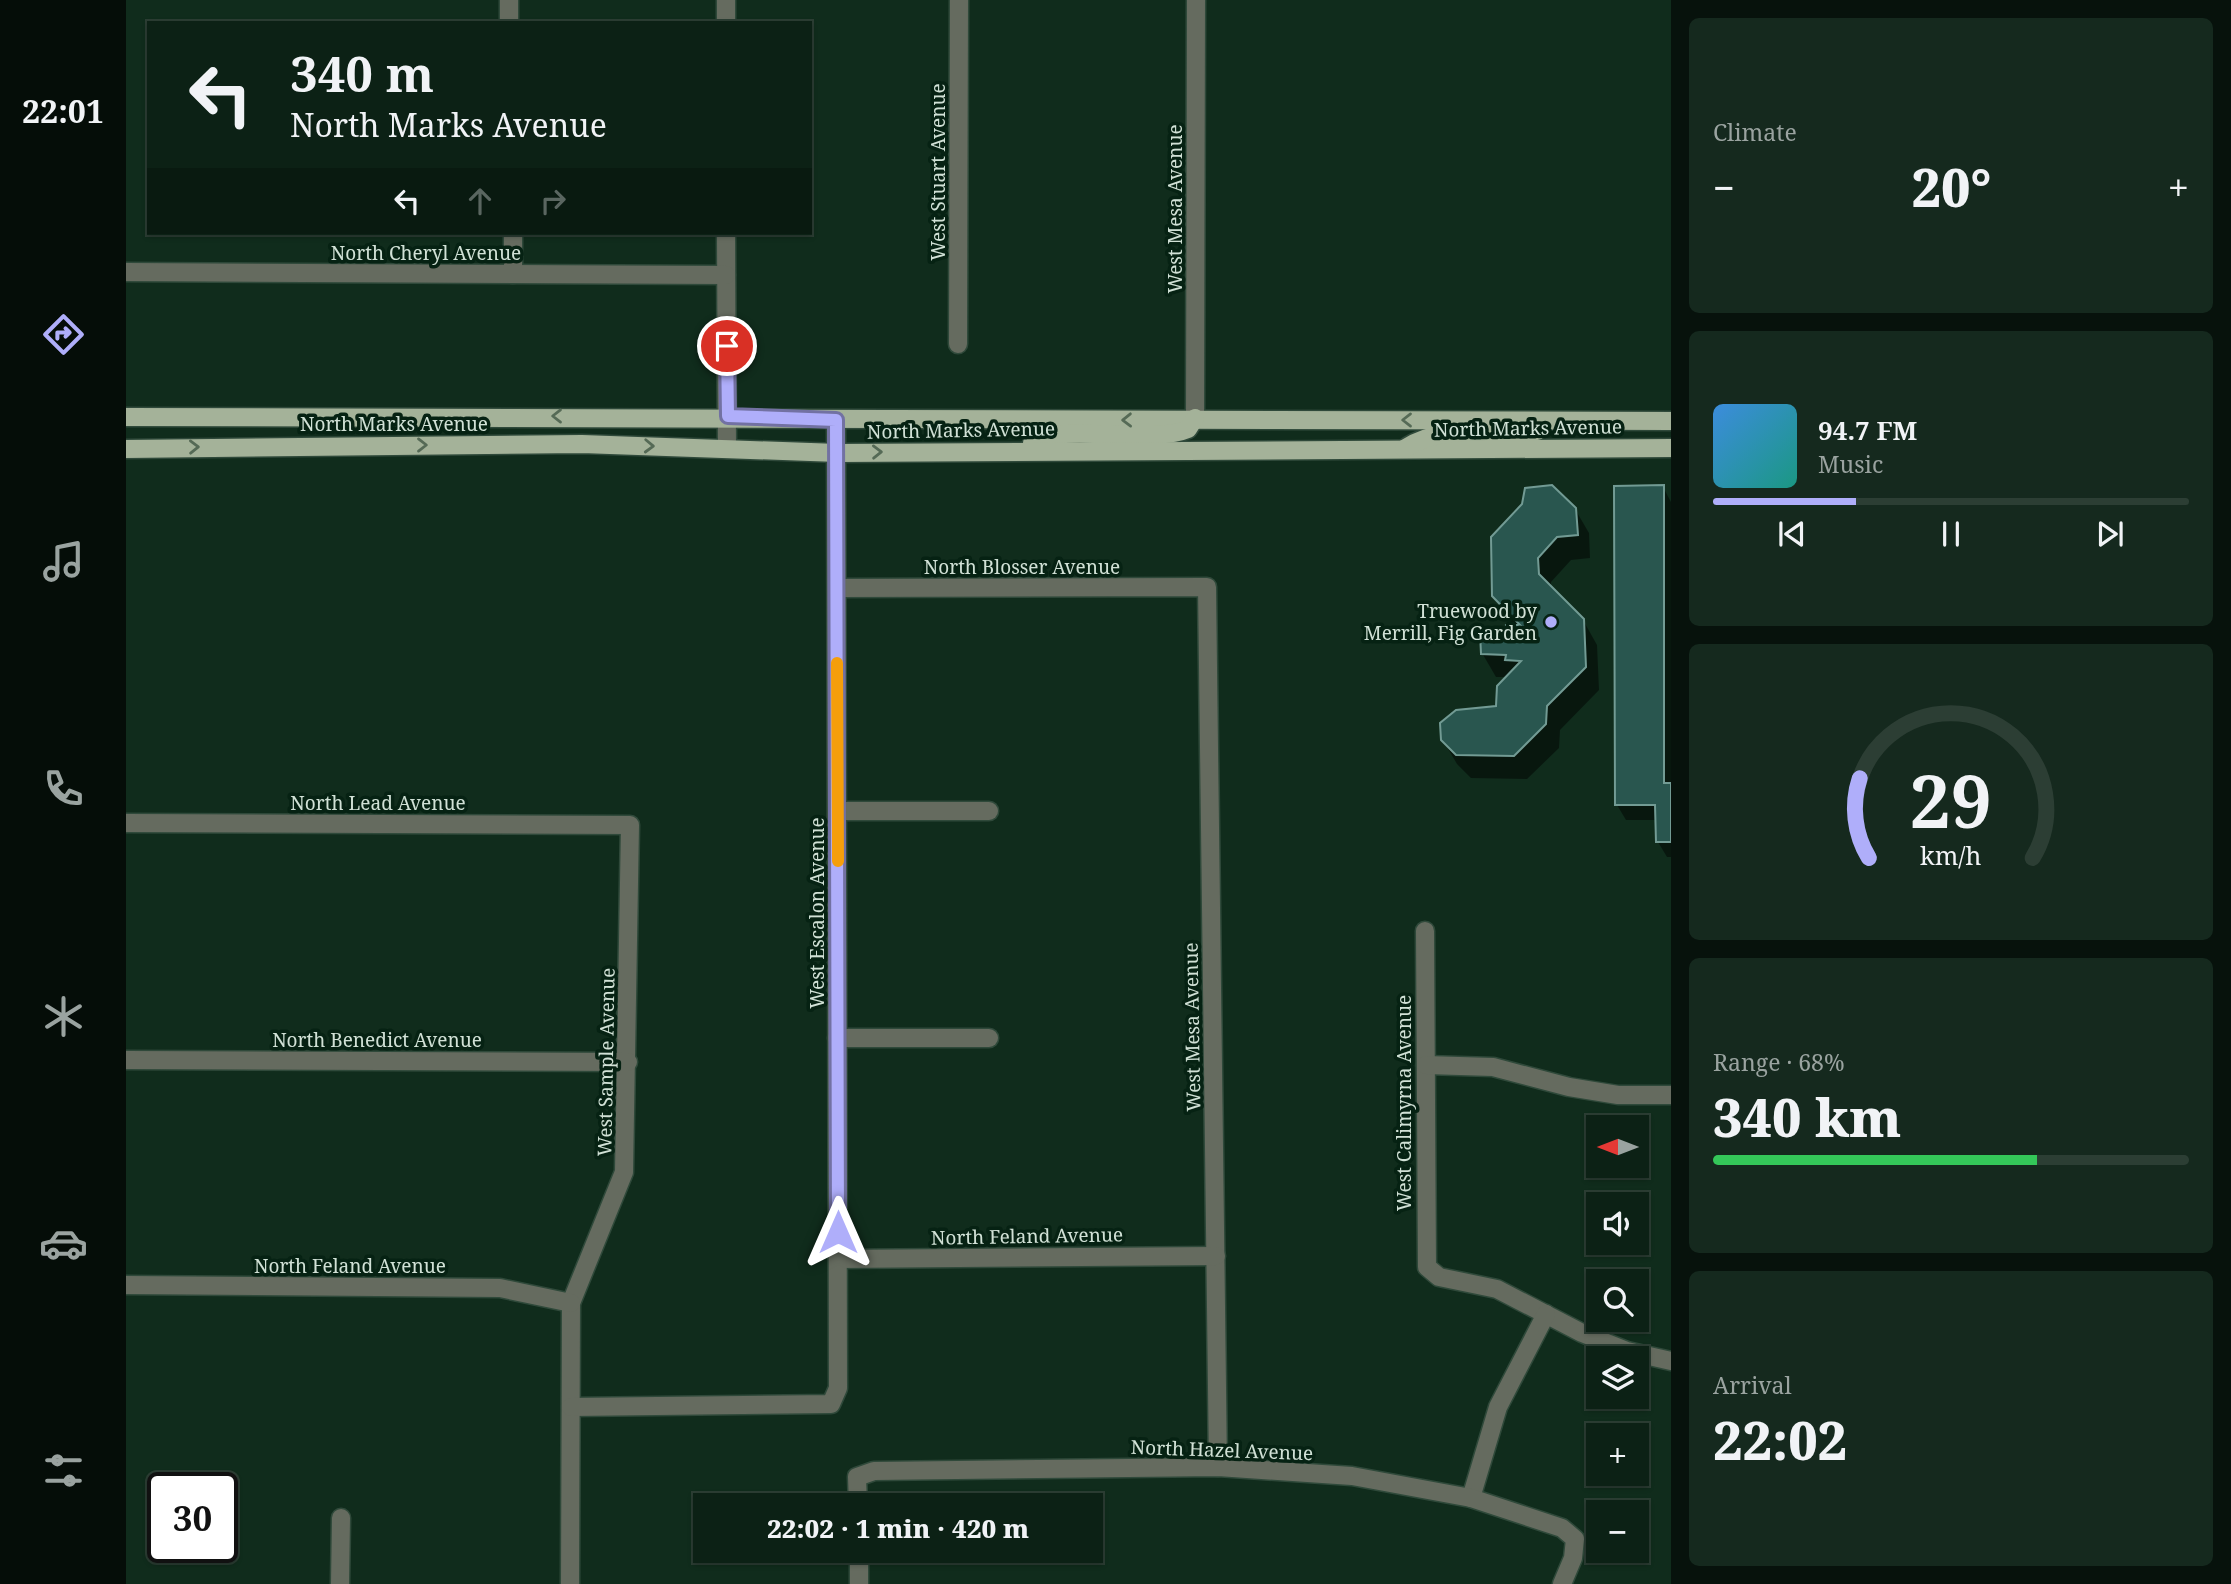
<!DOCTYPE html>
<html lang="en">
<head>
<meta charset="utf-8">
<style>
  :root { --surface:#0c2115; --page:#15291e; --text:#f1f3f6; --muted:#9aa3a0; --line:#2c3e34; --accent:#afaefa }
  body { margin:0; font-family:"Noto Serif",serif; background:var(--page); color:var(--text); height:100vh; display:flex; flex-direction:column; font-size:26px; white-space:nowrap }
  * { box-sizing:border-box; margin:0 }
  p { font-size:23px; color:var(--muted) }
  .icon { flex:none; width:38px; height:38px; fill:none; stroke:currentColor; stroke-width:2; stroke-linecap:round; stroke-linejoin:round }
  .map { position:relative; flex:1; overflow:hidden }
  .panel { display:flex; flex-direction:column; gap:18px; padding:18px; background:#07120c; width:560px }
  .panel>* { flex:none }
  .top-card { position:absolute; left:21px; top:21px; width:665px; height:214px; border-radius:0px; box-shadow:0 2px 5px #0004,0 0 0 2px var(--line); background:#0c2115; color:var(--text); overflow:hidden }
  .needle { width:46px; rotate:270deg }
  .tools { position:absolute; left:1460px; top:1115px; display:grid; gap:14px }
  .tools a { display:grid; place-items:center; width:63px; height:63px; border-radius:0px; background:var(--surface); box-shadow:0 2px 5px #0004,0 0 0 2px var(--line); font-size:35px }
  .speed { position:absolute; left:21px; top:1472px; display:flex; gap:14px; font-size:35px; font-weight:700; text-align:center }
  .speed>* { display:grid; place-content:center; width:91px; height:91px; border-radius:50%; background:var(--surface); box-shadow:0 2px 5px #0004,0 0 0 2px var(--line); line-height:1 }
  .speed .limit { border:4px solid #111; border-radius:10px; background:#fff; color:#111 }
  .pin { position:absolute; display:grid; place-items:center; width:60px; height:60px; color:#fff; margin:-30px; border:4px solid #fff; border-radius:50%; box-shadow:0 2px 7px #0007 }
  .me { position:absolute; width:77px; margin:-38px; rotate:0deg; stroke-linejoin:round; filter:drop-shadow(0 0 5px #0008) }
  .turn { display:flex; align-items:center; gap:24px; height:147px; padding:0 28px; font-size:32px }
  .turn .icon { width:91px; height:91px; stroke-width:2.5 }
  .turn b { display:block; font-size:49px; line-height:60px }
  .lanes { display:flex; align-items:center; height:66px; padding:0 28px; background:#0003; justify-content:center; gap:35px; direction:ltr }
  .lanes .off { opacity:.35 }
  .big { font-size:52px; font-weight:800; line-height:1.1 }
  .panel .widget { flex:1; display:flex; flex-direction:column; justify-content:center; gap:10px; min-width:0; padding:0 24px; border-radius:10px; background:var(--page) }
  .panel .dial { align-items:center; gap:0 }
  .dial svg { height:182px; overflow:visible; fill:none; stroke:var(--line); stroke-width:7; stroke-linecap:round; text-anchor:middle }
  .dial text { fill:var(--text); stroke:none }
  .song { display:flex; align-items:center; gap:21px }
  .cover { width:84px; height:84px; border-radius:10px; background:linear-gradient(135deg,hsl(210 70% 55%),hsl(170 70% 35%)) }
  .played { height:7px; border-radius:4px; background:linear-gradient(90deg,var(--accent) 30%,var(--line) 30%) }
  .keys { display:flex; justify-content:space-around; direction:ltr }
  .heat { display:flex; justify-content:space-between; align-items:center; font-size:38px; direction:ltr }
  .charge { height:10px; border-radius:5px; background:linear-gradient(90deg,#34c759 68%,var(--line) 0) }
  .trip { position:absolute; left:567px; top:1493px; width:410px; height:70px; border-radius:0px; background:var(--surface); box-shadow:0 2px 5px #0004,0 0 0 2px var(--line); font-weight:800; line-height:70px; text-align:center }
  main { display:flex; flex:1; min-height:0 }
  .tab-bar { display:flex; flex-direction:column; width:126px; justify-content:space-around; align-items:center; background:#050d08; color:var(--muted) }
  .tab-bar .icon { width:49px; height:49px }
  .tab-bar .current { color:var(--accent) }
  .tab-bar b { font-size:32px; color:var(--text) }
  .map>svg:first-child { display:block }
  .shadow { fill:#0007 }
  .building { fill:#29564f; stroke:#729b94; stroke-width:2 }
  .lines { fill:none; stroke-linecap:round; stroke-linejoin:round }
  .minor-casing { stroke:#2f493a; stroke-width:21 }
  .major-casing { stroke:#2f493a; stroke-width:21 }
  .minor { stroke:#656b5f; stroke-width:18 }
  .major { stroke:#a4b299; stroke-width:18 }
  .oneway { stroke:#556a56 }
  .route-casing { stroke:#7271a2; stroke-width:18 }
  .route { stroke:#afaefa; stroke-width:12 }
  .slow { stroke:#f59e0b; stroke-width:12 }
  .poi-dot { fill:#afaefa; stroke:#062213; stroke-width:2.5 }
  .labels { text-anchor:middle; stroke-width:7; stroke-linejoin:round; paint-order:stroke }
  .street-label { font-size:19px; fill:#d1e1d6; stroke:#062213 }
  .poi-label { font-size:19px; fill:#d1e1d6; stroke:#062213; text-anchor:end }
</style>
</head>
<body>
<main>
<nav class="tab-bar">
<b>22:01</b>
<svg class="icon current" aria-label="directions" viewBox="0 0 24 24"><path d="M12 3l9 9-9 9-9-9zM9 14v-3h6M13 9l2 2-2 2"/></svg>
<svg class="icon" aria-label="music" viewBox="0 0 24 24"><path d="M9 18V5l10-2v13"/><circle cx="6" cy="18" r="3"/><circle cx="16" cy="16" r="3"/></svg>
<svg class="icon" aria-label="phone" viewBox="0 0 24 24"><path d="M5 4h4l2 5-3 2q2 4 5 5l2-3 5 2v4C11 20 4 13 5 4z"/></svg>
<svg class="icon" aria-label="climate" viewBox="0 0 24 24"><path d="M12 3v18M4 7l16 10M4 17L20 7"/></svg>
<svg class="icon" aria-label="car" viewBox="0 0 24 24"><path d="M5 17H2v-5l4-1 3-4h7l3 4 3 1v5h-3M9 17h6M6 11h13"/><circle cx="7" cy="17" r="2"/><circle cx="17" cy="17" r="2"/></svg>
<svg class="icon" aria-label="filters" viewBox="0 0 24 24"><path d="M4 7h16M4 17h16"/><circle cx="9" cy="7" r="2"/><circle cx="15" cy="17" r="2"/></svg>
</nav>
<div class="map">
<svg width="1545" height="1584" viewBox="0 0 1545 1584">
  <rect width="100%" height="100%" fill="#102c1c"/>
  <g class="shadow">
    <path d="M1537 487 1545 502V857H1541L1532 842 1531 820H1500L1491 805Z"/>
    <path d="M1449 509 1463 533 1464 558 1445 560 1425 582V589L1457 620 1471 645 1473 690 1434 730 1433 748 1401 779 1345 778 1331 764 1317 740 1372 707 1382 677H1370L1356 653 1382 637 1389 627 1367 595Z"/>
  </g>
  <g class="building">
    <path d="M1426 485 1450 508 1452 535 1431 537 1412 558 1413 574 1458 619 1460 667 1421 706 1420 724 1388 756 1330 755 1315 740 1314 723 1330 710 1370 706 1371 686 1395 661 1379 660 1380 655 1355 654 1354 632 1381 635 1380 625H1394L1366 596 1365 537 1396 504 1399 488Z"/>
    <path d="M1538 485V783H1545V842H1530L1529 805H1489L1488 486Z"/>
  </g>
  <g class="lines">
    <defs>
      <g id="minor">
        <path d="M383 0V23"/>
        <path d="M600 0V23"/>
        <path d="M387 233V274"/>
        <path d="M600 233 601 449"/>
        <path d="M0 272 600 275"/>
        <path d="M832 344 833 0"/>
        <path d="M1069 418 1070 0"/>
        <path d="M711 588 1081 587 1092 1467"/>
        <path d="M712 811H863"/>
        <path d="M0 823 504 825 498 1172 445 1303 444 1584"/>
        <path d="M1299 931 1301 1267 1313 1277 1371 1289 1456 1333 1501 1351 1545 1361"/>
        <path d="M711 1038H863"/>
        <path d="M0 1060 502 1062"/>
        <path d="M1300 1065 1367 1067 1443 1087 1492 1095H1545"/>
        <path d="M712 1259 1090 1256"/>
        <path d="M0 1285 374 1288 445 1303"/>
        <path d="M445 1407 705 1404 712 1388 710 420"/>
        <path d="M1345 1498 1372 1407 1420 1314"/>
        <path d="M732 1505 731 1477 748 1471 1092 1467 1226 1476 1345 1498 1436 1528 1449 1539 1447 1558 1436 1584"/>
        <path d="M733 1550V1584"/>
        <path d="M214 1584 215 1518"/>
      </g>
      <g id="major">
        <path d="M0 417 1545 421"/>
        <path d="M906 443C931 422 1025 445 1062 429L1069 418"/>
        <path d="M0 449 456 444 712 453 1545 448"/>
        <path d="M1278 449C1314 424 1369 434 1411 431"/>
      </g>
    </defs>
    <use href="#minor" class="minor-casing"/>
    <use href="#major" class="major-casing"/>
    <use href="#minor" class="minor"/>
    <use href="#major" class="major"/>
  </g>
  <defs><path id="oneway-chevron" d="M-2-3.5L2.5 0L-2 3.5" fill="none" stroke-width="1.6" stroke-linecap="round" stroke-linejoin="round" transform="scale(1.75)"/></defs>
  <g class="oneway">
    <use href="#oneway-chevron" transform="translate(431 416) rotate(-180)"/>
    <use href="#oneway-chevron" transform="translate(1001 420) rotate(179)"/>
    <use href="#oneway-chevron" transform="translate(1281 420) rotate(-180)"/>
    <use href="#oneway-chevron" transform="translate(296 445)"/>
    <use href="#oneway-chevron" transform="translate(523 446) rotate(2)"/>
    <use href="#oneway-chevron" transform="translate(68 447) rotate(-1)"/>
    <use href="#oneway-chevron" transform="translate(751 452) rotate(-1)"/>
  </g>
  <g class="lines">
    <defs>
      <path id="route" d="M601 346 602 416 710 420 712 1232"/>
    </defs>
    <use href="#route" class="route-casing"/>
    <use href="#route" class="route"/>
    <path class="slow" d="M711 663 712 861"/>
  </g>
  <circle class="poi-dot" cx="1425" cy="622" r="7"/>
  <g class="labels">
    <g class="street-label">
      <text transform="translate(812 172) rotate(-90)" y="7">West Stuart Avenue</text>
      <text transform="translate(1049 209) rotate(-90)" y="7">West Mesa Avenue</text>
      <text x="300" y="260">North Cheryl Avenue</text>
      <text x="268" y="431">North Marks Avenue</text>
      <text transform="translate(1402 428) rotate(-1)" y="7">North Marks Avenue</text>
      <text transform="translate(835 430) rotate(-1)" y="7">North Marks Avenue</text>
      <text x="896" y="574">North Blosser Avenue</text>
      <text x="252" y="810">North Lead Avenue</text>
      <text transform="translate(691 913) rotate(-90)" y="7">West Escalon Avenue</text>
      <text transform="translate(1066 1027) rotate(-91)" y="7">West Mesa Avenue</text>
      <text x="251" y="1047">North Benedict Avenue</text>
      <text transform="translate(480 1062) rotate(-89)" y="7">West Sample Avenue</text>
      <text transform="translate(1278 1103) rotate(-90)" y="7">West Calimyrna Avenue</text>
      <text transform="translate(901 1236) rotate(-1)" y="7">North Feland Avenue</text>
      <text x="224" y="1273">North Feland Avenue</text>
      <text transform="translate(1096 1450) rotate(2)" y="7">North Hazel Avenue</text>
    </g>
    <g class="poi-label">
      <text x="1411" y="618">Truewood by<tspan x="1411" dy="22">Merrill, Fig Garden</tspan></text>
    </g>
  </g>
</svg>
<div class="tools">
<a><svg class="needle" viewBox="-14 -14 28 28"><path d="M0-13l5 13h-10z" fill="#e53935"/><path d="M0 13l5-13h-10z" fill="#9aa3a0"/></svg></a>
<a><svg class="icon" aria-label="sound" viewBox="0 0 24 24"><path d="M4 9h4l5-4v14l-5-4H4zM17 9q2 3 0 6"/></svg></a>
<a><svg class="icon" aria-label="search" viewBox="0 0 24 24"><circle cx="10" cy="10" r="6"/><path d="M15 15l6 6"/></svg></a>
<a><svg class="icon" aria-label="layers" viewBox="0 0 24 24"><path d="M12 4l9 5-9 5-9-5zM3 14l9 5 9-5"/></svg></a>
<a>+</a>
<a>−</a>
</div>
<div class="speed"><div class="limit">30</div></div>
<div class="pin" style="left:601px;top:346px;background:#d93025"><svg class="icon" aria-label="arrive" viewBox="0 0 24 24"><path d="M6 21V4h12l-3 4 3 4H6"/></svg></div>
<svg class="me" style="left:712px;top:1232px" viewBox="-20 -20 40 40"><path d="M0-17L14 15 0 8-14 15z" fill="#afaefa" stroke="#fff" stroke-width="4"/></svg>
<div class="trip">22:02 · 1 min · 420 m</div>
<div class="top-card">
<div class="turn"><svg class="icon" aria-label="left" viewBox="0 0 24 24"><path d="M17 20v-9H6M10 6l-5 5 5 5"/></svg><div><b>340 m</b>North Marks Avenue</div></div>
<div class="lanes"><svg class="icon" aria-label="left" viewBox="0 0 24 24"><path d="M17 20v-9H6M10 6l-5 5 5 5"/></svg><svg class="icon off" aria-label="ahead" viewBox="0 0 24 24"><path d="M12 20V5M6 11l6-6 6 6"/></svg><svg class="icon off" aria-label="right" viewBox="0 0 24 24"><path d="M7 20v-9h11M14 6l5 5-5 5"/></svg></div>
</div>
</div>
<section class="panel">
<div class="widget"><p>Climate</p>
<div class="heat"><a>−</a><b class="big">20°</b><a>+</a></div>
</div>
<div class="widget">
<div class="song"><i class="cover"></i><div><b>94.7 FM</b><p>Music</p></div></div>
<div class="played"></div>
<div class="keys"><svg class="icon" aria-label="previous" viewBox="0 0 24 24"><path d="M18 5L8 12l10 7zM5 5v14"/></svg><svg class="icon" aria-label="pause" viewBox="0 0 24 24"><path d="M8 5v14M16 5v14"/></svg><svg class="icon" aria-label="next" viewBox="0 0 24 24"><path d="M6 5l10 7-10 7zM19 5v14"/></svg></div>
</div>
<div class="widget dial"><svg viewBox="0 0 100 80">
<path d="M14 69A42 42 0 1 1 86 69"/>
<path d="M14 69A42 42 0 0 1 10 34" stroke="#afaefa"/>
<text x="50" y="56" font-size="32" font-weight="700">29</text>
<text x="50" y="72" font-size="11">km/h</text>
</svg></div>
<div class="widget"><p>Range · 68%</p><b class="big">340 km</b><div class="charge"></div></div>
<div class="widget"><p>Arrival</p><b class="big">22:02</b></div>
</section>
</main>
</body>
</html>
